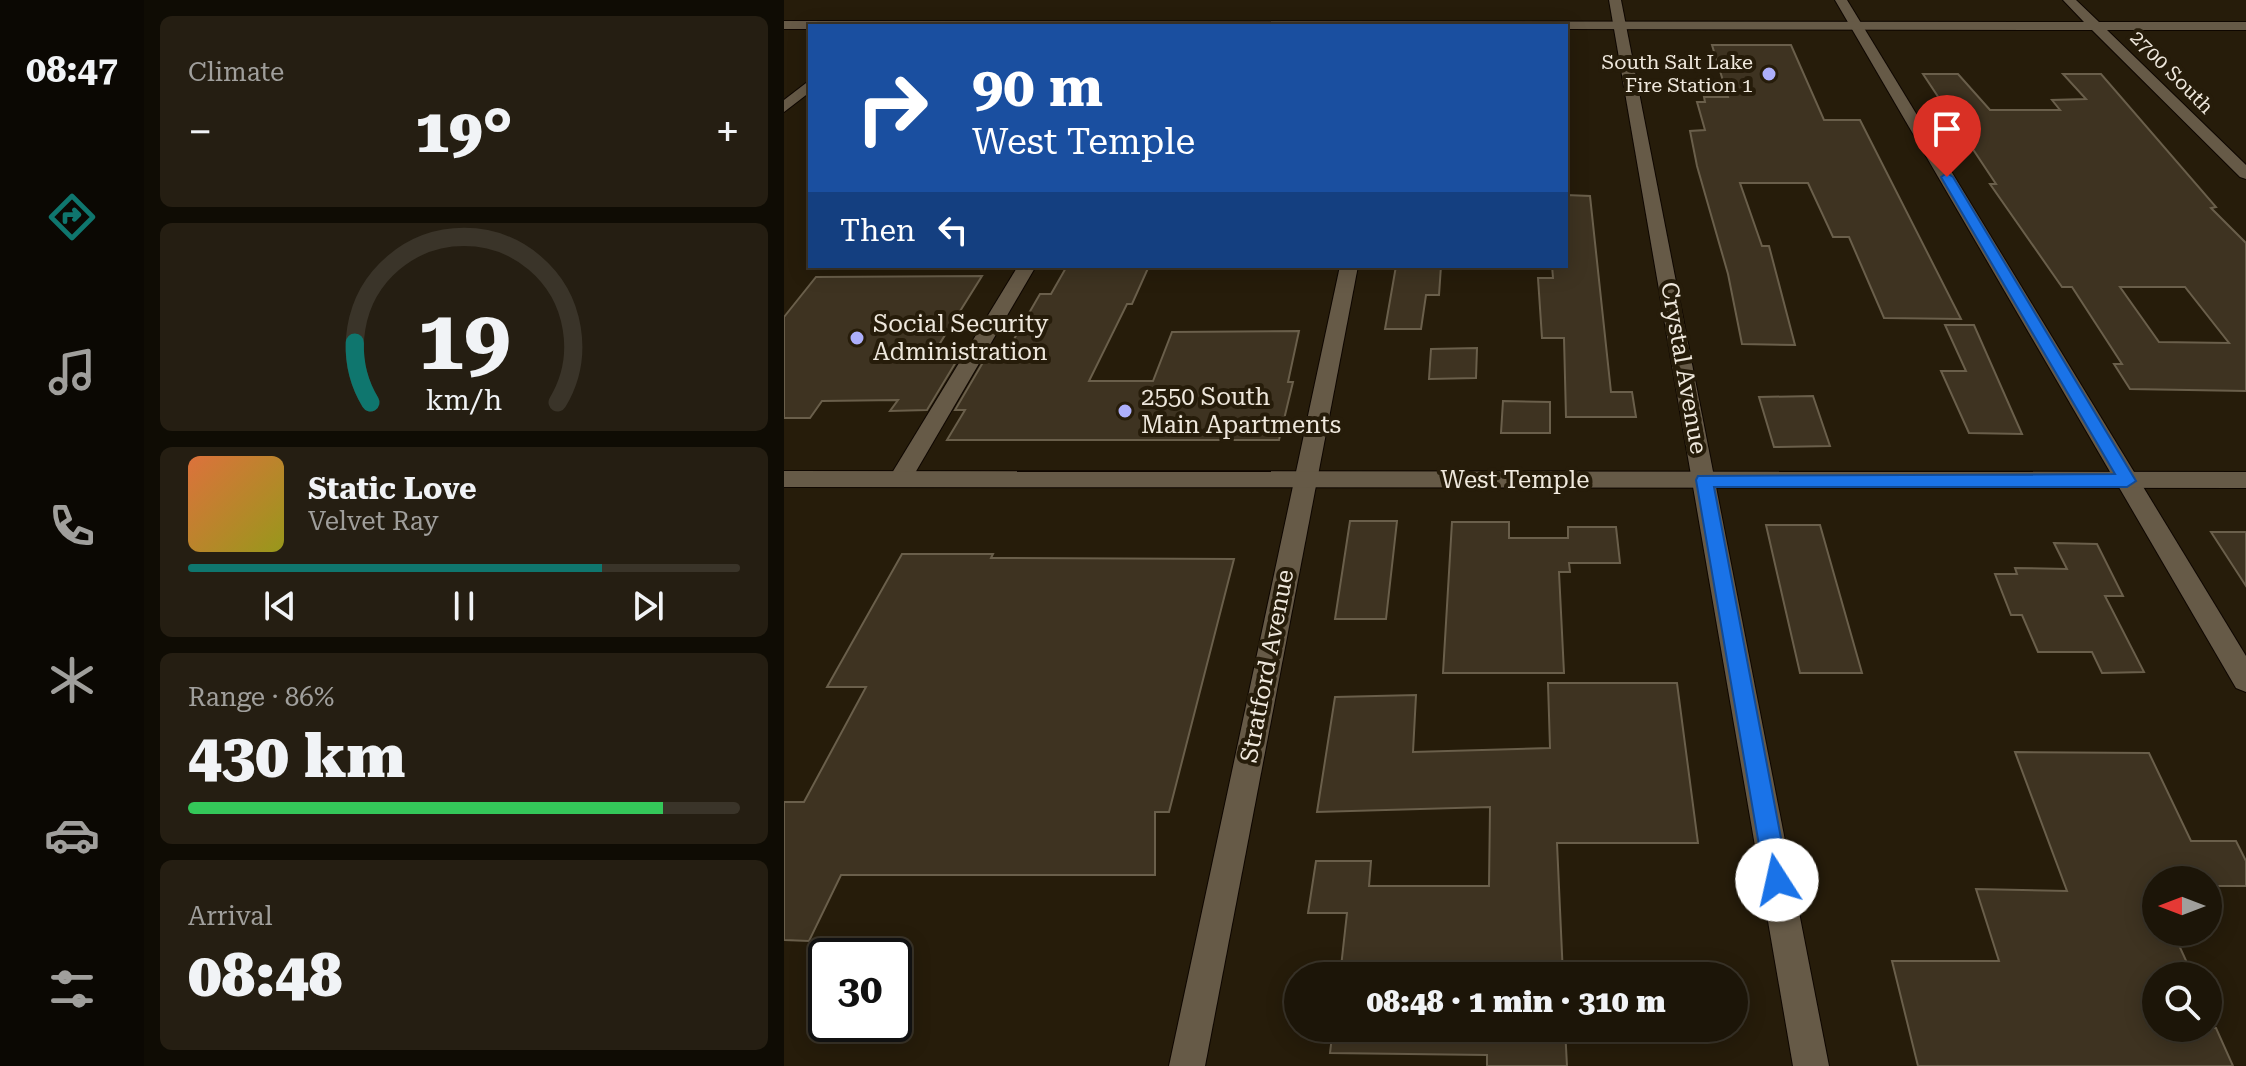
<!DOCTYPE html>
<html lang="en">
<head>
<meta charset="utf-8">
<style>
  :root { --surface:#1c1508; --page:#251e12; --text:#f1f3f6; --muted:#a09f9c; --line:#3a3429; --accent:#0f766e }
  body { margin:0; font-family:"Roboto Serif",serif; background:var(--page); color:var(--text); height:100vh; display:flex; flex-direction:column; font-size:30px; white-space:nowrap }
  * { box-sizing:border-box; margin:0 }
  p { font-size:26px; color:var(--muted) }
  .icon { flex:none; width:44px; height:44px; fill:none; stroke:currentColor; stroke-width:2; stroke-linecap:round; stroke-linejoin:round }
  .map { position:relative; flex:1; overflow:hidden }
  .details { display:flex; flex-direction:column; gap:16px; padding:16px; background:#0f0c04; width:640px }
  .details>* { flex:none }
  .banner { position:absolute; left:24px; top:24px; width:760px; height:244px; border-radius:0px; box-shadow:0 4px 20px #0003,0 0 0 2px var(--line); background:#1a4fa0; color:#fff; overflow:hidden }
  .needle { width:52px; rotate:270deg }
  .fabs { position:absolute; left:1358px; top:866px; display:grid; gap:16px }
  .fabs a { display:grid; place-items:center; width:80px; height:80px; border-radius:50%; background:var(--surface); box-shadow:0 4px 20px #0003,0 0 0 2px var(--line); font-size:40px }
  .speed { position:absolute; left:24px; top:938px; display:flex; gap:16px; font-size:40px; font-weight:700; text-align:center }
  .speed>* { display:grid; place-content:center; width:104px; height:104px; border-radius:50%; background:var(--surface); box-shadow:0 4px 20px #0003,0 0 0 2px var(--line); line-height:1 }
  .speed .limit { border:4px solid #111; border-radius:12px; background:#fff; color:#111 }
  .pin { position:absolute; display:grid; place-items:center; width:68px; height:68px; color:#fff; margin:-82px -34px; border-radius:50% 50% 50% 0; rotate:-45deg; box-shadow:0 0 8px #0007 }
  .pin .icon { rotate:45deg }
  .me { position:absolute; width:88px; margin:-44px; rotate:350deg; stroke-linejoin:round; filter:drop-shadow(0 0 6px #0008) }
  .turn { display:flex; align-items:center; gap:28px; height:168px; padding:0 32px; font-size:36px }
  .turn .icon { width:104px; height:104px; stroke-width:2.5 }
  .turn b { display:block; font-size:56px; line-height:68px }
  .then { display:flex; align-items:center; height:76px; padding:0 32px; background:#0003; gap:16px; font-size:30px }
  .big { font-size:60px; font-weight:800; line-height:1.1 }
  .details .tile { flex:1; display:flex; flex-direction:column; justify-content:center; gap:12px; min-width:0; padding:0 28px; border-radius:12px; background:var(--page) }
  .details .dial { align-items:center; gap:0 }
  .dial svg { height:208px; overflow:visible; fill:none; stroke:var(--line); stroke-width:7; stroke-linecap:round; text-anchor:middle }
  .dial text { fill:var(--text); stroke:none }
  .song { display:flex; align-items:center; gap:24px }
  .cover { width:96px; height:96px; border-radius:12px; background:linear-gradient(135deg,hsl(20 70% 55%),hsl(60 70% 35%)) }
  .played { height:8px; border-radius:4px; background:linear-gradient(90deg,var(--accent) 75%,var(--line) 75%) }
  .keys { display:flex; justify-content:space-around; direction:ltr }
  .heat { display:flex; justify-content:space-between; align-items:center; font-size:44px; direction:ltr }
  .charge { height:12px; border-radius:6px; background:linear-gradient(90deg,#34c759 86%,var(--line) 0) }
  .trip { position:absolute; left:500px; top:962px; width:464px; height:80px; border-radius:40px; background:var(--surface); box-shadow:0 4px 20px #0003,0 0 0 2px var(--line); font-weight:800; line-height:80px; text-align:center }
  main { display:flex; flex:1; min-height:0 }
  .menu { display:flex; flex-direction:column; width:144px; justify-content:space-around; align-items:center; background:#0b0803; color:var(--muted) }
  .menu .icon { width:56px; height:56px }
  .menu .selected { color:var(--accent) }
  .menu b { font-size:36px; color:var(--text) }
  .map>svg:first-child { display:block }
  .building { fill:#3e3321; stroke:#6a5f4b; stroke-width:2; fill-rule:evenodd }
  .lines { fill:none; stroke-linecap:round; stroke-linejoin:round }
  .street-casing { stroke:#0e0600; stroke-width:2 }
  .secondary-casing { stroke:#0e0600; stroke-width:2 }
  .street { fill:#665a47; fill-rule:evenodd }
  .secondary { fill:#665a47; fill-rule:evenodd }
  .route { fill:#1a73e8; stroke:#114b97; stroke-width:2 }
  .poi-dot { fill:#adaffb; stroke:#261c0a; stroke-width:3 }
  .labels { text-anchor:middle; stroke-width:8; stroke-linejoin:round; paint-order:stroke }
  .far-poi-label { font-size:20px; fill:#efe8dd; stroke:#261c0a; text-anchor:end }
  .far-street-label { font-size:20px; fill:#efe8dd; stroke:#261c0a }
  .poi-label { font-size:24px; fill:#efe8dd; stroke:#261c0a; text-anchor:start }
  .street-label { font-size:24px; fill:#efe8dd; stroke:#261c0a }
</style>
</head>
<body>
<main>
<nav class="menu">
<b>08:47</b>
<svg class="icon selected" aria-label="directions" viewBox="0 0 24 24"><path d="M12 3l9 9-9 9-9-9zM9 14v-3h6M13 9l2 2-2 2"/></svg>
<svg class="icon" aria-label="music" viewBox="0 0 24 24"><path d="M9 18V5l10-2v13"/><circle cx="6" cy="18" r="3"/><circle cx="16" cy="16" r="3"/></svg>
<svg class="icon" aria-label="phone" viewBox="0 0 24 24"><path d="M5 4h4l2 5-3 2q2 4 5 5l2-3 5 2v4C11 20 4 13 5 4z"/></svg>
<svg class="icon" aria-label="climate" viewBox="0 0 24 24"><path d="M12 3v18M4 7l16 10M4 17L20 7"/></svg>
<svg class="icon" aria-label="car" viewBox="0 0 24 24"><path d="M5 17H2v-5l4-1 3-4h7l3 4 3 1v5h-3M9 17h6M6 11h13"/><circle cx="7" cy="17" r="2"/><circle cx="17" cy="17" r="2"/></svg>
<svg class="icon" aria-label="filters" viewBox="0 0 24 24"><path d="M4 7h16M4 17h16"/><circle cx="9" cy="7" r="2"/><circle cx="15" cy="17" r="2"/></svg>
</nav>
<section class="details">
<div class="tile"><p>Climate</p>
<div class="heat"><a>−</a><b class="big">19°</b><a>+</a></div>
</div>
<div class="tile dial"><svg viewBox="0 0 100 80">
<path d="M14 69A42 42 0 1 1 86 69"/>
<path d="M14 69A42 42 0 0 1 8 46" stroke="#0f766e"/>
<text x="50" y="56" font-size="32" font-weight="700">19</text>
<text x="50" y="72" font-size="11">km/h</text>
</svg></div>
<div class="tile">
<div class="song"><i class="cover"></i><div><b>Static Love</b><p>Velvet Ray</p></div></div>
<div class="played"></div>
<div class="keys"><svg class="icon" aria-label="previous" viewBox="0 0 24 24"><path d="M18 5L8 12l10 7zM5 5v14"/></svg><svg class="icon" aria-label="pause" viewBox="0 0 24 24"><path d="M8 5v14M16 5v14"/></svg><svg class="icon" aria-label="next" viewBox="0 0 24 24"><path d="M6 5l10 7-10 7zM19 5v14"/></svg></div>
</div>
<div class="tile"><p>Range · 86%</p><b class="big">430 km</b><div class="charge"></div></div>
<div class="tile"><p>Arrival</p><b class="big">08:48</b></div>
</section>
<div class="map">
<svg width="1462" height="1066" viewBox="0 0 1462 1066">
  <rect width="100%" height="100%" fill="#261c0a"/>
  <g class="building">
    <path d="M928 45H1007L1040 120H1076L1177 319 1100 318 1065 237H1049L1024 183H956L978 246H985L1011 345 958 344 944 274 913 166 906 131 921 130 913 102H921L920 97H944Z"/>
    <path d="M1139 74H1174L1206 110H1276L1268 100 1302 99 1279 74H1317L1432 207 1427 208 1462 243V391L1346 389 1330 364H1338L1288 287H1278L1206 184H1212ZM1336 287H1401L1445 343 1375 342Z"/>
    <path d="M782 195 806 196 827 392H848L852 417H782L780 338H758L754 278H769L768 266H782Z"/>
    <path d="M283 266H365L348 304H343L305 381H369L388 332 515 331 504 382H509L495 440H163L181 410H171L208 347 226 346 256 294H267Z"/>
    <path d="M612 266H657L655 295H642L637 329H601Z"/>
    <path d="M198 276 153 348 181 347 143 410 106 411 114 400 38 401 26 418H0V317L32 277Z"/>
    <path d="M1161 325H1190L1238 434 1185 433 1157 371H1182Z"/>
    <path d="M693 348 692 378 645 379 647 349Z"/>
    <path d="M1029 396 1046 446 990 447 975 397Z"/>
    <path d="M719 401 766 402V433H717Z"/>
    <path d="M566 521H613L602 619H551Z"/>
    <path d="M668 522H725V538H784V527H832L836 563H785L786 572H775L780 673H659Z"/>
    <path d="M982 525H1036L1078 673H1016Z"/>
    <path d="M1427 532H1462V586Z"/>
    <path d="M1270 543 1313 544 1339 596H1321L1360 672 1318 673 1308 652H1254L1238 615H1227L1211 574H1233L1231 568 1283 569Z"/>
    <path d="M118 554H209L207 558 450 559 385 812H371V875H57L25 941 0 940V802H20L82 687H43Z"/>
    <path d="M764 683H893L914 843H773L779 976H556L563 913H524L532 861H587L585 886H705L706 807 533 812 551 697 632 695 629 752 766 748Z"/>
    <path d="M1231 752 1365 753 1407 841H1452L1462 861V886H1424V880H1372V886H1369L1372 893V932H1389L1409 976H1372V1028H1432L1449 1066H1134L1108 961H1215L1192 889 1283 891Z"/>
    <path d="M549 1028H781L783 1066H703V1055L546 1053Z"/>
  </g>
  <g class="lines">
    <defs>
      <g id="street">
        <path d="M825 0H837L1045 1066H1009Z"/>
        <path d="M1051 0H1063L1462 656V692L1452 688Z"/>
        <path d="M26 80V92L0 112V100Z"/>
        <path d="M234 266H252L124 485 116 487 108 485 105 479 108 473Z"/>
        <path d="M556 266H574L421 1066H385Z"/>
      </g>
      <g id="secondary">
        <path d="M1279 0H1292L1315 22H1462V30H1323L1462 165V179L1456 177 1308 30 782 29V26H26V29H0V21L1300 22Z"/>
        <path d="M0 471 1462 472V488L0 487Z"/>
      </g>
    </defs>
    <use href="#street" class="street-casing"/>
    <use href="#secondary" class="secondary-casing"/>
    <use href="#street" class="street"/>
    <use href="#secondary" class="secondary"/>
  </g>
  <path class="route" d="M1163 173 1169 177 1352 481 1343 487H930L1005 880 1002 889 993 892 985 889 981 880 912 480 914 476 1331 474 1157 177Z"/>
  <g class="poi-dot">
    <circle cx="985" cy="74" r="8"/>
    <circle cx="73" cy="338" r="8"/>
    <circle cx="341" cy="411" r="8"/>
  </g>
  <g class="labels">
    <g class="far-poi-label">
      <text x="969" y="69">South Salt Lake<tspan x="969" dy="23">Fire Station 1</tspan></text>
    </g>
    <g class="far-street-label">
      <text transform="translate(1388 72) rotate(45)" y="7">2700 South</text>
    </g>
    <g class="poi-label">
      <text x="89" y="332">Social Security<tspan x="89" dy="28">Administration</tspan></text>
      <text x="357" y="405">2550 South<tspan x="357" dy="28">Main Apartments</tspan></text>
    </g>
    <g class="street-label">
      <text transform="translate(900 368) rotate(80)" y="8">Crystal Avenue</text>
      <text x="731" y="488">West Temple</text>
      <text transform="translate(483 666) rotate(-79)" y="8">Stratford Avenue</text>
    </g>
  </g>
</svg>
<div class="fabs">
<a><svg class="needle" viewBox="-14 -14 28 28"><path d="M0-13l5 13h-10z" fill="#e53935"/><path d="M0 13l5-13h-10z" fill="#a09f9c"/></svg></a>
<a><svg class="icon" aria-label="search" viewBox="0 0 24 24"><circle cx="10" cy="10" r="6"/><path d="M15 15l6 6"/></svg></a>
</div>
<div class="speed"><div class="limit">30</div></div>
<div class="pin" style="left:1163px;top:177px;background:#d93025"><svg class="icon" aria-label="arrive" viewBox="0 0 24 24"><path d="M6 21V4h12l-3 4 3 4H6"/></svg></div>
<svg class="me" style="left:993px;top:880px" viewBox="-20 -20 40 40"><circle r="19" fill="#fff"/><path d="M0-13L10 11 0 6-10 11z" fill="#1a73e8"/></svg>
<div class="trip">08:48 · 1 min · 310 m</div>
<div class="banner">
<div class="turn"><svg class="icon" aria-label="right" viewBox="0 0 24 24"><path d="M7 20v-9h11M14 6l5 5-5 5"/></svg><div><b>90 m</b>West Temple</div></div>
<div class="then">Then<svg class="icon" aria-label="left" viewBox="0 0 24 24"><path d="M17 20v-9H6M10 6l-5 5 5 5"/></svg></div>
</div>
</div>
</main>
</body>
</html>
